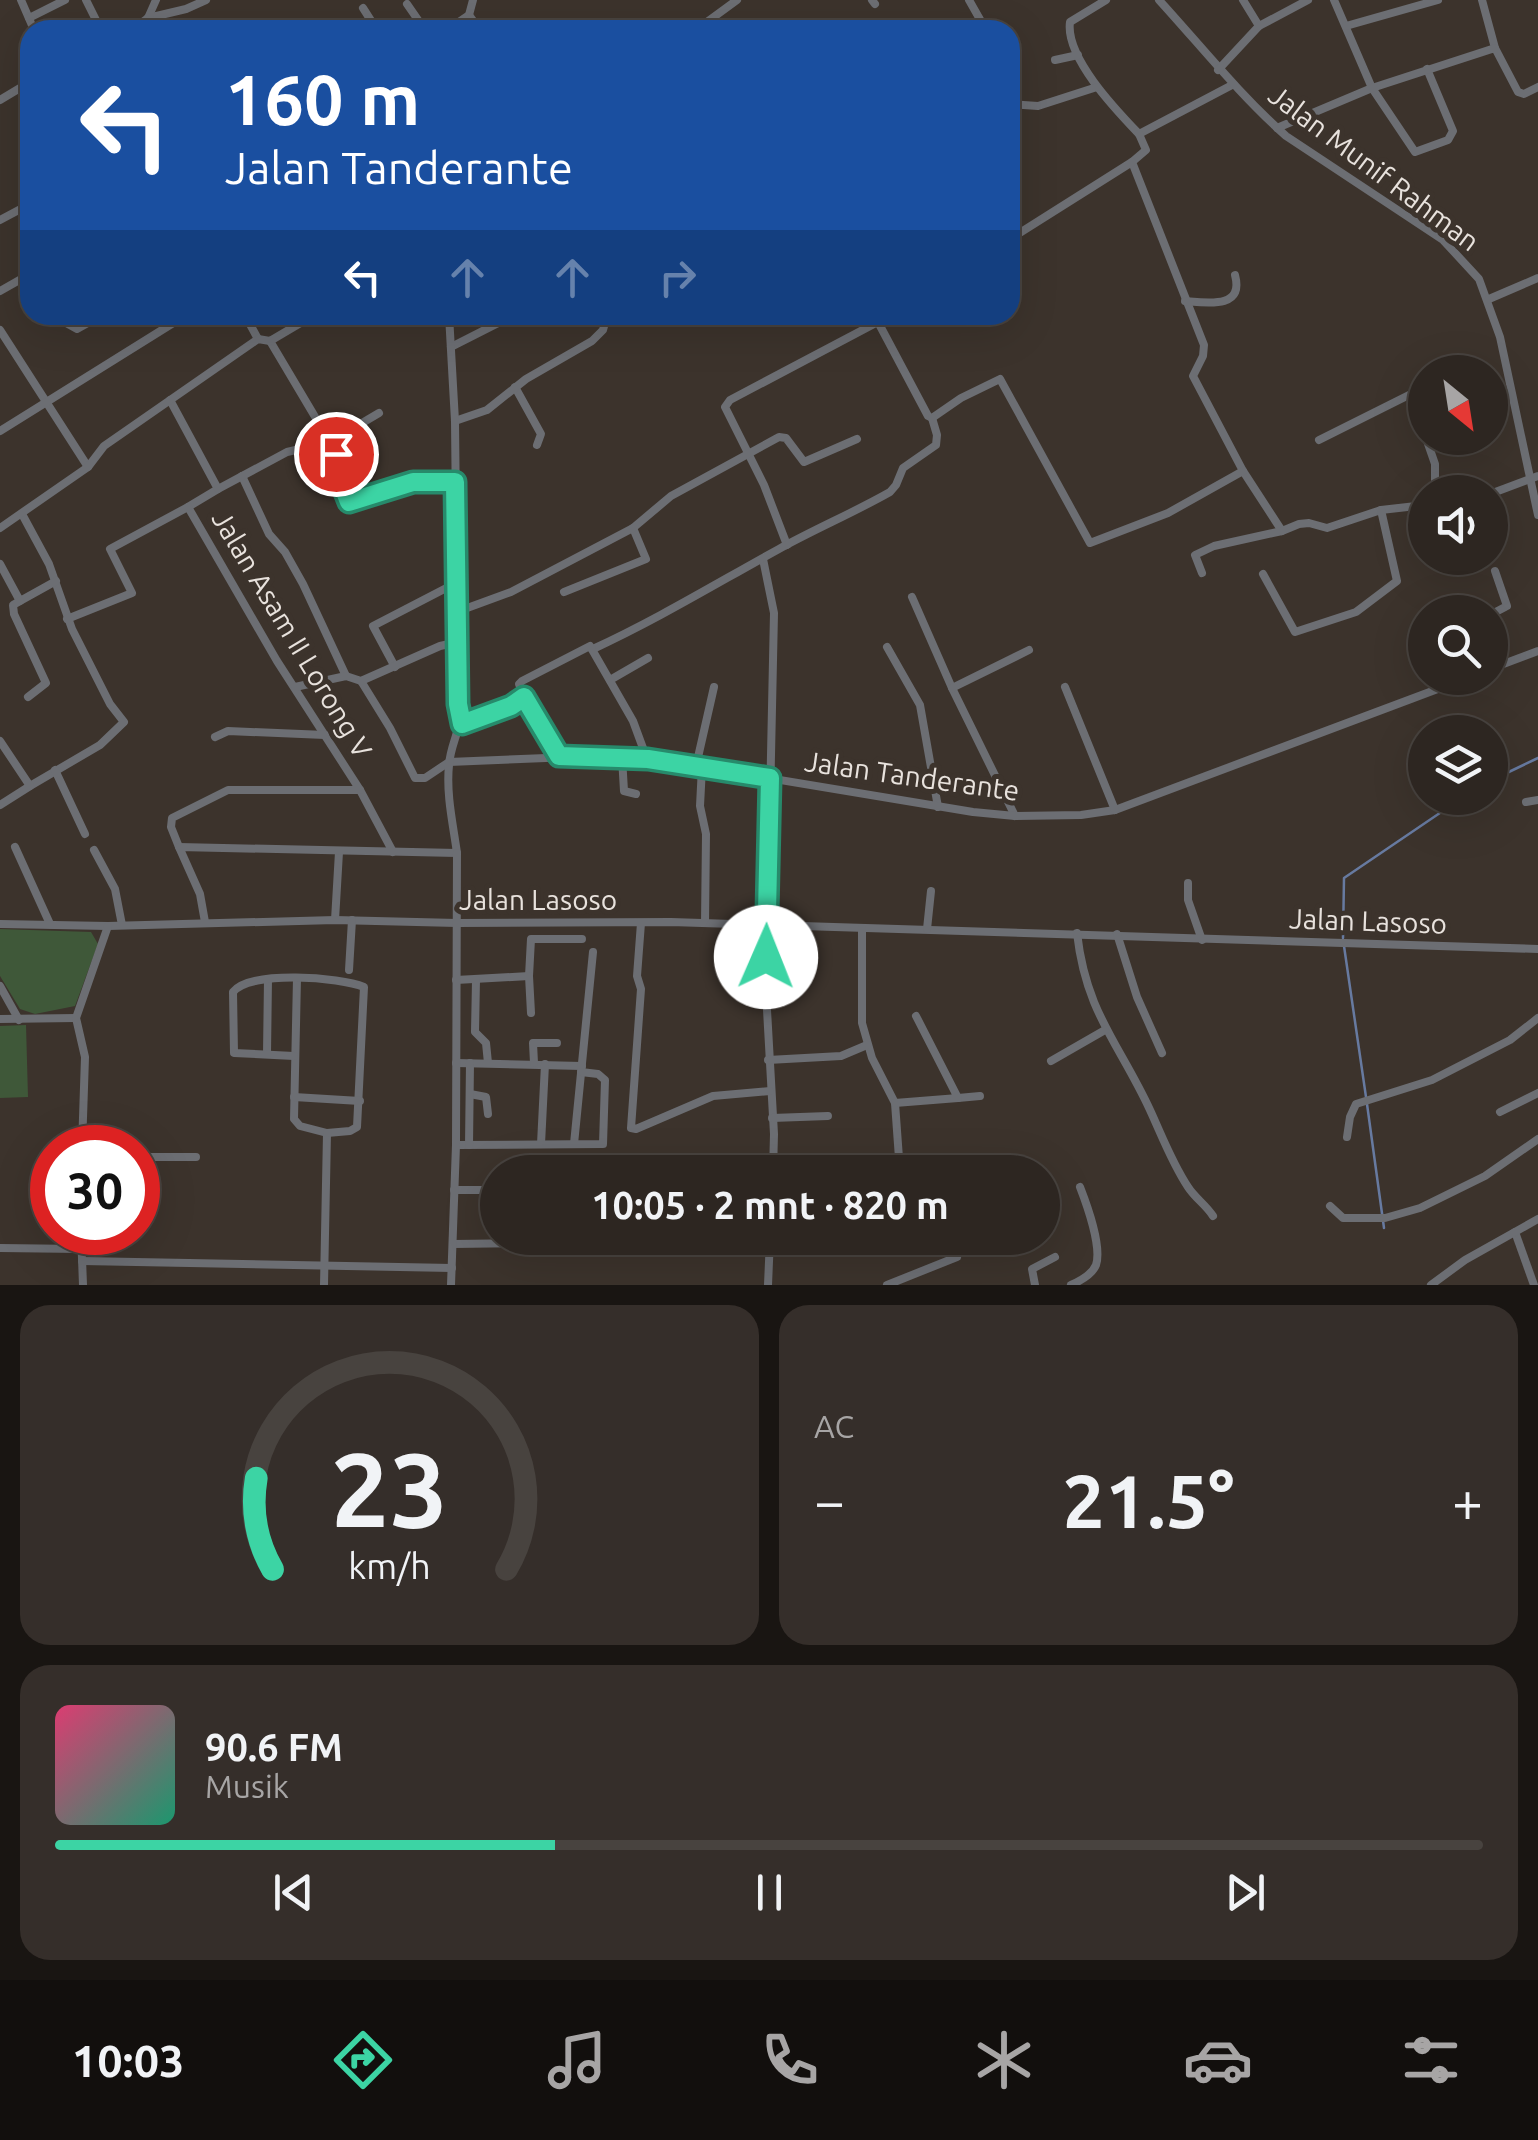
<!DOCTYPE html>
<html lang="id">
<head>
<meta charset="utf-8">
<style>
  :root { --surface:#2d2621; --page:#352e2a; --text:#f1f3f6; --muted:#a7a5a5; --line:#48433f; --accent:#3cd4a4 }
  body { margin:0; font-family:Ubuntu,sans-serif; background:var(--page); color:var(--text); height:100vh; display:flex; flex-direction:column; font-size:38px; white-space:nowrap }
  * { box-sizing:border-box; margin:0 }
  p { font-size:32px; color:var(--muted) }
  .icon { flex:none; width:55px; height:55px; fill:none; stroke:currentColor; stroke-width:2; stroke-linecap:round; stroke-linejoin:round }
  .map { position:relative; height:1285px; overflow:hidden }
  .side { display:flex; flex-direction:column; gap:20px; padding:20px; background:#191512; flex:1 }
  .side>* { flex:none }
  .guide { position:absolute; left:20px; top:20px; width:1000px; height:305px; border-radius:30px; box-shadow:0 10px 40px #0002,0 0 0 2px var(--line); background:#1a4fa0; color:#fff; overflow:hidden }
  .needle { width:65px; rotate:150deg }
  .tools { position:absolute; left:1408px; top:355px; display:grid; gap:20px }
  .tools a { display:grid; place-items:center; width:100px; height:100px; border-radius:50%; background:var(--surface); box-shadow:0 10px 40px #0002,0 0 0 2px var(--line); font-size:50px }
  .speed { position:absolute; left:30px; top:1125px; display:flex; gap:20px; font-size:50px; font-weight:700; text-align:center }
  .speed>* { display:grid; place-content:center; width:130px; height:130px; border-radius:50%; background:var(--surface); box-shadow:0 10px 40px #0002,0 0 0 2px var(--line); line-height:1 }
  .speed .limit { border:15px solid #d22; background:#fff; color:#111 }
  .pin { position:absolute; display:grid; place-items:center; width:85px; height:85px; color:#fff; margin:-42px; border:5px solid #fff; border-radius:50%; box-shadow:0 2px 10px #0007 }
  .me { position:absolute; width:110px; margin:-55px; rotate:1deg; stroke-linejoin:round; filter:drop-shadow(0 0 8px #0008) }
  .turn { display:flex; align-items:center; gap:35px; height:210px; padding:0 40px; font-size:45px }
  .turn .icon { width:130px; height:130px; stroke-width:2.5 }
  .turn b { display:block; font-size:70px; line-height:85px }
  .lanes { display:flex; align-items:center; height:95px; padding:0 40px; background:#0003; justify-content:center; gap:50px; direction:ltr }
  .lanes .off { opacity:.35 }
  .big { font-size:75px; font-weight:700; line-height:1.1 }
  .side .tile { flex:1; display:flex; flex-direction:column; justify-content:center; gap:15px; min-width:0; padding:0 35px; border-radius:30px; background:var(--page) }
  .side .dial { align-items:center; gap:0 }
  .dial svg { height:260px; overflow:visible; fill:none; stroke:var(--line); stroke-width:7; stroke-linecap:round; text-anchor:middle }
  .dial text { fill:var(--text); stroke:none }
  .song { display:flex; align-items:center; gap:30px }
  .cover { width:120px; height:120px; border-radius:15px; background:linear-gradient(135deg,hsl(340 70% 55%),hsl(160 70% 35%)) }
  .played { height:10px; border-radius:5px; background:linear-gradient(90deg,var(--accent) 35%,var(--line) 35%) }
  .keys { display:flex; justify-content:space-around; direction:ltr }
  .heat { display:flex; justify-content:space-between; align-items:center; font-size:55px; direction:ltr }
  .side .tiles { flex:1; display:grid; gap:20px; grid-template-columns:1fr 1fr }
  .tile:last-child { grid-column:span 2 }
  .trip { position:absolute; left:480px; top:1155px; width:580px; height:100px; border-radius:50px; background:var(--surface); box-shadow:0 10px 40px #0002,0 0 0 2px var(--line); font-weight:700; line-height:100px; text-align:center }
  .tabs { display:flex; height:160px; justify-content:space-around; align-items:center; background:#120f0d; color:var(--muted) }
  .tabs .icon { width:70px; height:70px }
  .tabs .on { color:var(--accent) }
  .tabs b { font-size:45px; color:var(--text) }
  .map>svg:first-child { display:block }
  .green { fill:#3f5839 }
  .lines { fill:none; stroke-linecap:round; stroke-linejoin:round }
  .stream { stroke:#677aa0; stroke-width:2.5 }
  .minor { stroke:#6c6e73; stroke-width:8 }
  .route-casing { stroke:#278a6b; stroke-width:25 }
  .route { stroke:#3cd4a4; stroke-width:18 }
  .labels { text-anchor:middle; stroke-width:10; stroke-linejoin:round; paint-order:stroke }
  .street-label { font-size:28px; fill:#e8e2dd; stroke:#3c332c }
</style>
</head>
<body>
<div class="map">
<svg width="1538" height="1285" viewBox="0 0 1538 1285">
  <rect width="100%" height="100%" fill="#3c332c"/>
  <g class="green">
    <path d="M0 929 91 932 98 944 75 1006 35 1014 20 1009 0 976Z"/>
    <path d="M26 1025 28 1097 0 1098V1026Z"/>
  </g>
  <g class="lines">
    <g class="stream">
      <path d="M1490 781 1538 758"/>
      <path d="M1343 938 1344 878 1462 798"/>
      <path d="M1344 946 1366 1097"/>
      <path d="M1367 1104 1384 1228"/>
    </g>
    <g class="minor">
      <path d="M21 0 34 30"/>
      <path d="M86 0 101 30"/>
      <path d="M872 0 875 4"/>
      <path d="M969 0 986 30"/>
      <path d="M1106 0 1070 22C1065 57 1116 110 1139 134L1232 85"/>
      <path d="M1159 0C1201 46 1239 94 1286 136L1443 240 1479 279 1500 337 1538 515"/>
      <path d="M1243 0 1259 26"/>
      <path d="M1334 0 1372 88 1415 152 1448 140 1453 131 1427 69"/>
      <path d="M1482 0 1495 48"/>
      <path d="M407 4 425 30"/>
      <path d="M363 8 377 30"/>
      <path d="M469 15 480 30"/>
      <path d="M29 18 65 0"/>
      <path d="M148 18 186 9 206 0"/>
      <path d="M1346 26 1438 0"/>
      <path d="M132 30 148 18 156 0"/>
      <path d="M447 30 469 15 473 0"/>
      <path d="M696 30 737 0"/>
      <path d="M1055 60 1078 55"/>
      <path d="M1218 70 1259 26 1308 0"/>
      <path d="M0 100 30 82"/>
      <path d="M1010 104 1038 106 1097 87"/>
      <path d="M1277 128 1372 88 1495 48 1518 92 1524 94 1538 87"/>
      <path d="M1139 134 1146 150 1132 162 1204 345 1203 356 1193 376 1243 471 1282 531"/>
      <path d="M0 220 30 204"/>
      <path d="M1010 239 1132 162"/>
      <path d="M0 291 30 274"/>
      <path d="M1489 299 1538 278"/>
      <path d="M1185 301C1208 303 1244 309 1235 275"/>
      <path d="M63 315 68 324 77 329 102 315"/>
      <path d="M245 315 258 339"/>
      <path d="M878 322 928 416 932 418 961 398 1000 379 1090 543 1168 513 1243 471"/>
      <path d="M0 330 88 467"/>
      <path d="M451 347 514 315"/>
      <path d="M515 387 541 434 537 445"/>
      <path d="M170 400 218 489 188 507 277 661 360 790 393 852"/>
      <path d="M379 413 330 442 349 502 413 482H455"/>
      <path d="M455 421 487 410 526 379 592 341 603 330 607 315"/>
      <path d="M0 431 186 315"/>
      <path d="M1426 438 1435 464V492"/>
      <path d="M1319 440 1411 394 1416 399 1425 435"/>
      <path d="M242 476 269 534 285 552 303 584 346 676"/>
      <path d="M218 489 287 452 330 442 270 341"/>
      <path d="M1490 494 1538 476"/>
      <path d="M22 514 49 564 72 629 110 704 124 722 100 745 30 786"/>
      <path d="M0 528 88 467 104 446 258 339 270 341 314 315"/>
      <path d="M787 545 764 485 725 407 730 400 891 315"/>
      <path d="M763 559 774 613 766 992 774 1134 773 1172"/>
      <path d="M0 564 20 601 56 581"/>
      <path d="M1202 573 1195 555 1214 546 1282 531 1299 524 1309 523 1327 528 1381 510 1425 505"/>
      <path d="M1263 574 1295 632 1356 612 1397 581 1381 510"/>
      <path d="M564 592 646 559 633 528"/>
      <path d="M912 597 952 688 1015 816"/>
      <path d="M20 601 13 605 14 614 46 683 28 697"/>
      <path d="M459 611 511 592 633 528 671 496 779 437 786 438 804 462 857 439"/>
      <path d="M1490 615 1507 606 1495 571"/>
      <path d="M67 619 132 593 110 549 188 507"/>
      <path d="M887 647 920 705 938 807"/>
      <path d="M593 649C658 619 717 583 779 549 815 529 853 513 890 492L896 485 903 468 936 445 937 435 932 418"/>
      <path d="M395 667 373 626 456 583"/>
      <path d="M1490 669 1538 651"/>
      <path d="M610 680 648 658"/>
      <path d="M361 681 390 728 415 778H425L449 762 597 756 702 767 973 812 1015 816 1081 815 1115 810 1467 678"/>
      <path d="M295 687 346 676 361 681 440 646 458 642"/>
      <path d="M1065 687 1115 810"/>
      <path d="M952 688 1029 650"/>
      <path d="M524 697 559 756"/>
      <path d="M462 723 520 702 524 697 519 684 522 681 590 646 633 721 647 759"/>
      <path d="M215 737 228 731 325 735"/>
      <path d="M0 741 30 786 0 805"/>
      <path d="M622 757 624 791 636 794"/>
      <path d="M696 766 714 687"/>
      <path d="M702 767 700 806 706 834 705 923"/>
      <path d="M55 770 85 834"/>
      <path d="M1526 802 1538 800"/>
      <path d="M15 847 50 924"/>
      <path d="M179 847 171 827 172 818 228 790H360"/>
      <path d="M94 850 115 889 122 925"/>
      <path d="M1188 883V900L1202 940"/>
      <path d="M335 920 339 852"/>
      <path d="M205 922 200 894 179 847 457 853C453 824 446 794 449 765 451 740 463 731 458 704L455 421 449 315"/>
      <path d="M641 923 637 976 641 989 631 1128 636 1129 713 1096 770 1091"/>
      <path d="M0 924 108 926 335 920 457 923 671 922 1538 949"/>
      <path d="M862 928V1023L872 1058 895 1103 900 1172"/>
      <path d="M927 929 931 891"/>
      <path d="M1077 933C1086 1013 1119 1043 1150 1110 1162 1136 1172 1163 1188 1187 1195 1198 1206 1205 1213 1216"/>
      <path d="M1117 934 1137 997 1162 1053"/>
      <path d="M349 970 352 920"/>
      <path d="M529 976 531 939H582"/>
      <path d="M297 978 294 1119 300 1126 327 1133 324 1285"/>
      <path d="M456 980 529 976 531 1013"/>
      <path d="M476 980 475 1032 486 1043 488 1063"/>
      <path d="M0 986 19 1020"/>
      <path d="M0 1019 76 1018"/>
      <path d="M267 1054 268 979"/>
      <path d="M294 1056 234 1053 233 992C250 970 340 977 364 987L357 1127 350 1131 327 1133"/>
      <path d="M768 1060 841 1056 867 1045"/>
      <path d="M1051 1061 1105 1030"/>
      <path d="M456 1063 582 1066"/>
      <path d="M534 1063 533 1043H557"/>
      <path d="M470 1094 486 1097 488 1114"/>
      <path d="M294 1097 360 1101"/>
      <path d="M958 1098 980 1096"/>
      <path d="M895 1103 958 1098 916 1016"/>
      <path d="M1500 1112 1538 1093"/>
      <path d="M772 1118 828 1116"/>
      <path d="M1347 1137 1350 1117 1356 1104 1432 1080 1510 1040 1538 1018"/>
      <path d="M541 1144 545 1064"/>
      <path d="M574 1144 593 952"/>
      <path d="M456 1145 603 1144 605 1080 598 1074 581 1072"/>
      <path d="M469 1145 470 1063"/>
      <path d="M82 1148 85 1057 76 1018 108 926"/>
      <path d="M138 1157H196"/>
      <path d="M454 1190H498"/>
      <path d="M1330 1206 1343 1218H1385L1420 1208 1485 1176 1538 1139"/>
      <path d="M81 1232 83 1285"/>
      <path d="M1515 1232 1534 1285"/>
      <path d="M453 1244 543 1243 548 1238"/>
      <path d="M0 1248 81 1249"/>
      <path d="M82 1261 452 1268"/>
      <path d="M451 1285 456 1145 457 853"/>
      <path d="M768 1285 770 1238"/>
      <path d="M887 1285 957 1257"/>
      <path d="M1035 1285 1032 1269 1055 1257"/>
      <path d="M1071 1285C1080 1281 1092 1275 1096 1265 1102 1247 1087 1205 1080 1187"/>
      <path d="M1431 1285 1465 1260 1538 1219"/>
    </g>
  </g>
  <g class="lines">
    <defs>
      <path id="route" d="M336 454 341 482 349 502 413 482H455L458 704 462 724 511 706 524 697 559 756 648 759 770 778 766 957"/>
    </defs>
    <use href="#route" class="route-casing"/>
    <use href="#route" class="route"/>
  </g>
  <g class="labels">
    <g class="street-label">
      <text transform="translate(1374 168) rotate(37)" y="10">Jalan Munif Rahman</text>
      <text transform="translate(292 634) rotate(59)" y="10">Jalan Asam II Lorong V</text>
      <text transform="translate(912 776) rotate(8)" y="10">Jalan Tanderante</text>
      <text x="538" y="910">Jalan Lasoso</text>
      <text transform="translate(1368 921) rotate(2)" y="10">Jalan Lasoso</text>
    </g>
  </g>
</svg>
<div class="tools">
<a><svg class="needle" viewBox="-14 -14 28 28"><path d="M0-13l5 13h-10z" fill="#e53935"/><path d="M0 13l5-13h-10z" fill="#a7a5a5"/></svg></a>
<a><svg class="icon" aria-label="sound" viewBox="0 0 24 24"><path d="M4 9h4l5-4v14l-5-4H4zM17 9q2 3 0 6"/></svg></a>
<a><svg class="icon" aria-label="search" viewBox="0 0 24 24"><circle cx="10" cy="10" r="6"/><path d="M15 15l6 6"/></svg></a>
<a><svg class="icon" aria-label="layers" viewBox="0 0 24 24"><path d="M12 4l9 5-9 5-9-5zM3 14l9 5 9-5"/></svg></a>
</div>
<div class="speed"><div class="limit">30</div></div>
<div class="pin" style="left:336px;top:454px;background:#d93025"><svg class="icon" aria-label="arrive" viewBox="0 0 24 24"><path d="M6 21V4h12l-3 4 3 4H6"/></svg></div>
<svg class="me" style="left:766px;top:957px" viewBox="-20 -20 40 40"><circle r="19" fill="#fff"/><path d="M0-13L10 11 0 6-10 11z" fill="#3cd4a4"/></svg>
<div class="trip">10:05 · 2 mnt · 820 m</div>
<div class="guide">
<div class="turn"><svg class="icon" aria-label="left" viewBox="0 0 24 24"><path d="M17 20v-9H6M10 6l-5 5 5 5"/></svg><div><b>160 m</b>Jalan Tanderante</div></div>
<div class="lanes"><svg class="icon" aria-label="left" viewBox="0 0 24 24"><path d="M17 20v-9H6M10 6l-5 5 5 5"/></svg><svg class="icon off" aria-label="ahead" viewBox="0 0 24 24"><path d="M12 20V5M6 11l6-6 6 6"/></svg><svg class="icon off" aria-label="ahead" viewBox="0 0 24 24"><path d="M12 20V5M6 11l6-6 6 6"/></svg><svg class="icon off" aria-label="right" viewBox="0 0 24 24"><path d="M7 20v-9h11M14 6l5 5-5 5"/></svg></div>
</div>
</div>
<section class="side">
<div class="tiles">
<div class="tile dial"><svg viewBox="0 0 100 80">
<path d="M14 69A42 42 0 1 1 86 69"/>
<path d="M14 69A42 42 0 0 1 9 41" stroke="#3cd4a4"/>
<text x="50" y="56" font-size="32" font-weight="700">23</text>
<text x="50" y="72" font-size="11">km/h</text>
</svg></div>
<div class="tile"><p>AC</p>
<div class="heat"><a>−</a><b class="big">21.5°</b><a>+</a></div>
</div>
<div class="tile">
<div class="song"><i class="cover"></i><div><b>90.6 FM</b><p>Musik</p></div></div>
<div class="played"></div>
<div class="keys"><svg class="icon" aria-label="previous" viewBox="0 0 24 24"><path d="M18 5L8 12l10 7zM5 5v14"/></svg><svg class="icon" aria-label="pause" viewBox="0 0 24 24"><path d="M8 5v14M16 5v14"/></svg><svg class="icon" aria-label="next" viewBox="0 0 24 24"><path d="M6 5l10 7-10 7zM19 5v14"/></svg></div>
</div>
</div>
</section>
<nav class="tabs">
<b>10:03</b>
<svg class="icon on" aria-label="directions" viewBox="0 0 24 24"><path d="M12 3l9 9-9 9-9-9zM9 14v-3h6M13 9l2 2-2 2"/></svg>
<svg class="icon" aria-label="music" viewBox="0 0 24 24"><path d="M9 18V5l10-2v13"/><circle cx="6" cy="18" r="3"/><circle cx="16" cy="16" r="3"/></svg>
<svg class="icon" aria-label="phone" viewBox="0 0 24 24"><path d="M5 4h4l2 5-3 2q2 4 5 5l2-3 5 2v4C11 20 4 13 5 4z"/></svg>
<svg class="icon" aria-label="climate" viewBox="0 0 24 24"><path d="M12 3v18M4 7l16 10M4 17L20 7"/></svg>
<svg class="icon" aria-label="car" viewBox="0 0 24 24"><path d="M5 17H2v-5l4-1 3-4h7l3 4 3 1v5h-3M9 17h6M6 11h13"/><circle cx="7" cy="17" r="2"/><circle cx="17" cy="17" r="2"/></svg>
<svg class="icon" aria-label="filters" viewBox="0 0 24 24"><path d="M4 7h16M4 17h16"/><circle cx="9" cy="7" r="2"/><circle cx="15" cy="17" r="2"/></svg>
</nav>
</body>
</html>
